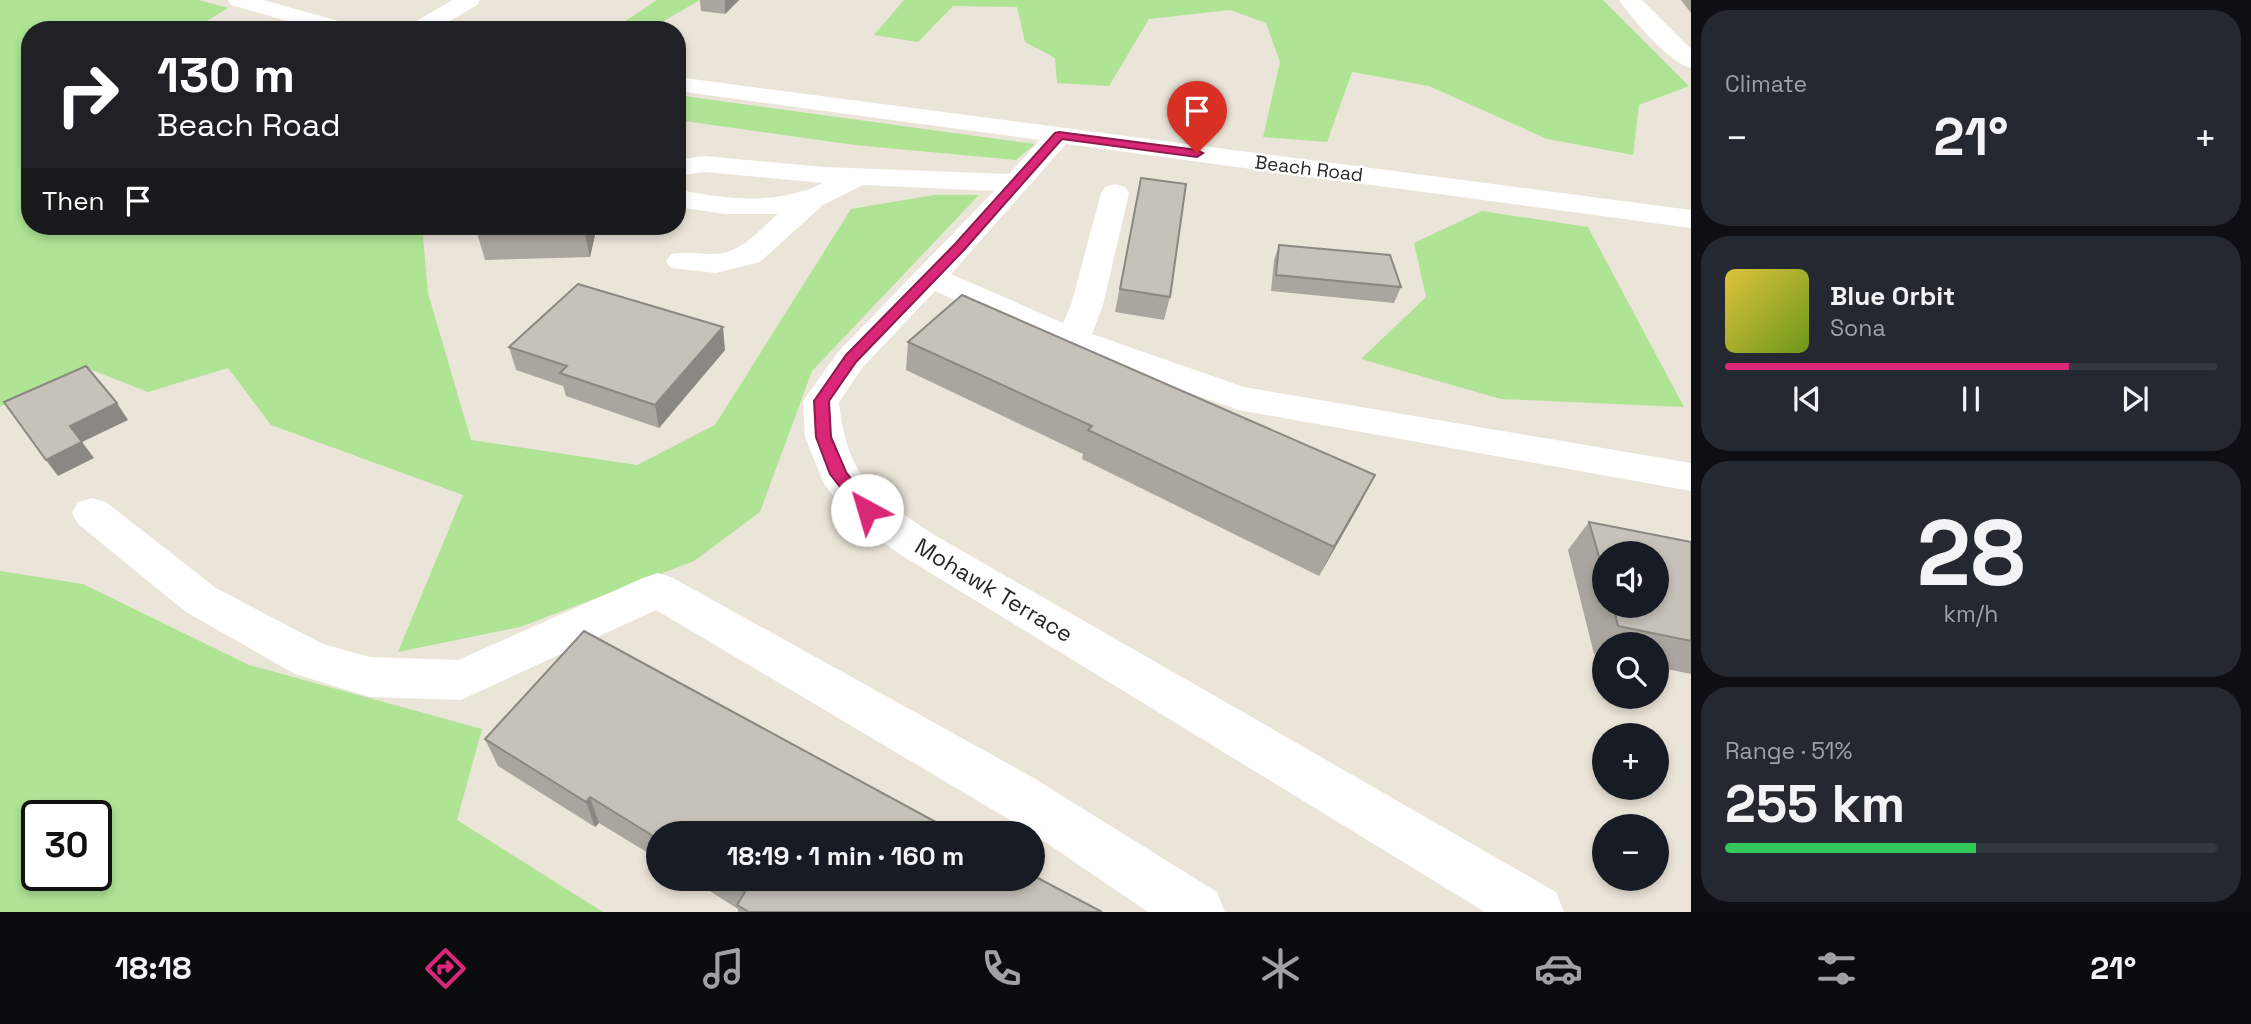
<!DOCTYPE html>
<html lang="en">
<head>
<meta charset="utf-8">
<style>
  :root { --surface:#171b24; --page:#242831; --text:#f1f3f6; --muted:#9ea1a6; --line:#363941; --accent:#db2777 }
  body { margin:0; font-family:"Space Grotesk",sans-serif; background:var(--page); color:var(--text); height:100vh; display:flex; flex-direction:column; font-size:26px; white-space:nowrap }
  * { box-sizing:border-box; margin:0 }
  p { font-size:23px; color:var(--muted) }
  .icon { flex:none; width:38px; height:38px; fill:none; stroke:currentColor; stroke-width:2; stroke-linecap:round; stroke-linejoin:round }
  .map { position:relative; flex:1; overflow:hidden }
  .panel { display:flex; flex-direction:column; gap:10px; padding:10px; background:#0d0f14; width:560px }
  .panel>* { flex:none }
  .guide { position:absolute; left:21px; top:21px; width:665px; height:214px; border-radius:28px; box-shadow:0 4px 10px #0003; background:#202124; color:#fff; overflow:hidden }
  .fabs { position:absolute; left:1592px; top:541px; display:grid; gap:14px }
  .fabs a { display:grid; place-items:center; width:77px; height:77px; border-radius:50%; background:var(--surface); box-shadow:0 4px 10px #0003; font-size:35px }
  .speed { position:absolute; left:21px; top:800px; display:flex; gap:14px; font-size:35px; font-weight:700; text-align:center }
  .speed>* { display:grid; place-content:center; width:91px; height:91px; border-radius:50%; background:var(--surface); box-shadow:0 4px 10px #0003; line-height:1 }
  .speed .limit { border:4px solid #111; border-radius:10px; background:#fff; color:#111 }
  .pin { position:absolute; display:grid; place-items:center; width:60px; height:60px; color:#fff; margin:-72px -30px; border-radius:50% 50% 50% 0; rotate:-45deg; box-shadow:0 0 7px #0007 }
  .pin .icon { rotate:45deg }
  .me { position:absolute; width:77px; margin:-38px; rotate:321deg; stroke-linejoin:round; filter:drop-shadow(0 0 5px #0008) }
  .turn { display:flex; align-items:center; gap:24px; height:147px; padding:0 21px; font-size:32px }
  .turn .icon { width:91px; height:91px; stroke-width:2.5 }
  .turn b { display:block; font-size:49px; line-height:60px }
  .then { display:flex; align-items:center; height:66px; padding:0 21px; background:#0003; gap:14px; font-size:26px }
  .big { font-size:52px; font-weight:700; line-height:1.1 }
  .panel .card { flex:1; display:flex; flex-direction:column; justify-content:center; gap:10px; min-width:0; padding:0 24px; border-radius:28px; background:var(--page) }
  .panel .dial { align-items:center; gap:0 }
  .dial b { font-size:91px; line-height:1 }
  .song { display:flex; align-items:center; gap:21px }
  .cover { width:84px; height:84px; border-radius:10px; background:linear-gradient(135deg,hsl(50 70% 55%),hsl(80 70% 35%)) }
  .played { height:7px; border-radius:4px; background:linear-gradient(90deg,var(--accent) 70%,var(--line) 70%) }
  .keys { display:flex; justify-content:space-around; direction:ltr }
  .heat { display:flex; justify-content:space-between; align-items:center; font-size:38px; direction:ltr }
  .charge { height:10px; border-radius:5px; background:linear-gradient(90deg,#34c759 51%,var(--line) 0) }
  .trip { position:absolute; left:646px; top:821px; width:399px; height:70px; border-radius:35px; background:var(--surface); box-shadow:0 4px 10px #0003; font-weight:700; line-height:70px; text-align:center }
  .tab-bar { display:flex; height:112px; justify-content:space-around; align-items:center; background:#090b0e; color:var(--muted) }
  .tab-bar .icon { width:49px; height:49px }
  .tab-bar .selected { color:var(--accent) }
  .tab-bar b { font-size:32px; color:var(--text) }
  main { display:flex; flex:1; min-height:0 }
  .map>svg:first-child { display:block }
  .green { fill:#afe494; fill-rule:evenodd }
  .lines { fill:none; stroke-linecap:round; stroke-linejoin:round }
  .minor { fill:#fff; fill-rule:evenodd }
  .wall { fill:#aaa69f; fill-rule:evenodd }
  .shaded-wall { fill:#8b8782 }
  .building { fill:#c6c1b9; stroke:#8b8782; stroke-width:2 }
  .route { fill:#db2777; stroke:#8e194d; stroke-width:2 }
  .labels { text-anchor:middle; stroke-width:5; stroke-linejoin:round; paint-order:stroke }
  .far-street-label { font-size:19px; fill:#282828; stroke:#fff }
  .street-label { font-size:23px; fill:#282828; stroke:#fff }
</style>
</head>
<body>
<main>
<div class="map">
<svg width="1691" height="912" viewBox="0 0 1691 912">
  <rect width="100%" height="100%" fill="#ebe4d9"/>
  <g class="green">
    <path d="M0 0H199L228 8 192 30H30V226H422L428 293 471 440 637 465 715 425 851 209 934 195H979L812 371 760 512 694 561 520 627 398 652 463 495 271 425 228 368 148 392 84 367 0 407Z"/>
    <path d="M657 0H700L648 30H612Z"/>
    <path d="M904 0H1603L1689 86 1639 105 1633 155 1547 139 1429 86 1352 72 1327 142 1263 137 1280 62 1266 23 1230 10 1149 19 1109 86 1057 83 1055 58 1025 42 1017 7 953 6 918 42 874 35Z"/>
    <path d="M677 95 1035 144 1016 160 855 145 677 120Z"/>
    <path d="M1482 211 1588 227 1684 407 1501 399 1361 359 1426 297 1414 243Z"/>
    <path d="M0 571 83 584 249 665 482 729 457 820 603 912H0ZM37 816H96V875H37Z"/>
  </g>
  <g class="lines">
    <g class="minor">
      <path d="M228 0H263L353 25 356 30H319L231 5Z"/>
      <path d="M453 0H480L477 5 434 30H406L409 25Z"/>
      <path d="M1619 0H1642L1691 49V68C1669 63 1632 19 1619 0Z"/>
      <path d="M677 77 1691 210V228L1066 144 951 274 1063 323 1071 305 1101 193 1105 187 1115 184 1125 187 1129 193 1103 305 1092 334 1244 387 1691 463V491L1239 410 1061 348 935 291 863 367 839 402C847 477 872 493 931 533L1556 892 1564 912H1485L901 555 853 521 824 484 805 437 803 401 839 351 994 191 863 185 823 205 760 262 716 273 671 268 666 261 671 254C686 251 700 254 715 254 741 253 759 230 778 214H725L677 207V189C723 200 780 205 823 183L704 172 677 176V160L704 156 824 167 1009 174 1040 140 677 91Z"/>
      <path d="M92 498 106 502 216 588 323 644 370 657 458 660 643 578 658 573 673 578 1032 777 1217 892 1225 912H1148L1032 833 656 610 461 700 370 697 295 674 186 612 78 524 72 513 78 502Z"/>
    </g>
  </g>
  <g class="wall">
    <path d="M700 0H739L725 14 701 11Z"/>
    <path d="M1681 0H1691V13Z"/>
    <path d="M1141 178 1170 297 1164 320 1115 312Z"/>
    <path d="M479 226H597L590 257 485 260 477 233Z"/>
    <path d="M1279 245 1401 287 1394 303 1271 291 1274 260Z"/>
    <path d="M908 342 1360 504 1319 576 1082 459 1083 454 906 370Z"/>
    <path d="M509 347 725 350 659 428 566 396 563 386 516 370Z"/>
    <path d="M1589 522 1691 542V674L1657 667V644H1605V656L1594 654 1568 550ZM1605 553 1657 606H1605Z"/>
    <path d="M485 739 658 833V859L599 823 595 827 498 766Z"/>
    <path d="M689 878H1032L1102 912H738V909Z"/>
  </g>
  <g class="shaded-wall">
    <path d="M725 0H739L725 14Z"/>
    <path d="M585 226H597L590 257 584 230Z"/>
    <path d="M723 327 725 350 659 428 655 405Z"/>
    <path d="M117 403 128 420 82 442 94 458 58 476 46 460 70 426Z"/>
    <path d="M1375 475 1360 504 1319 576 1334 547Z"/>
    <path d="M590 797 599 823 595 827 586 802Z"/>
  </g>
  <g class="building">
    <path d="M1141 178 1186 184 1170 297 1120 289Z"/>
    <path d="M479 226H585L584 230 477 233Z"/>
    <path d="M1279 245 1390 255 1401 287 1276 275Z"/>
    <path d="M578 284 723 327 655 405 560 373 567 366 509 347Z"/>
    <path d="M962 295 1375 475 1334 547 1088 430 1092 426 908 342Z"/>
    <path d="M86 366 117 403 70 426 82 442 46 460 4 402Z"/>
    <path d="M1589 522 1691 542V641L1618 626 1613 606H1657V553H1605V577Z"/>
    <path d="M584 631 956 833H658V839L590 797 586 802 485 739Z"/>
    <path d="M1032 875 1102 912H749L737 905 745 892 723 878H1032Z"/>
  </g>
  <path class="route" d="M1059 132 1197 150 1203 153 1197 157 1062 139 964 250 856 362 829 401 831 437 846 472 875 510 873 514H861L830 474 816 437 814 401 846 355 955 244 1055 133Z"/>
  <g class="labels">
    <g class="far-street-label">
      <text transform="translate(1309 168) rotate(7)" y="7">Beach Road</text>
    </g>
    <g class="street-label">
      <text transform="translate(994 590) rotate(31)" y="8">Mohawk Terrace</text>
    </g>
  </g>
</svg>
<div class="fabs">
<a><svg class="icon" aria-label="sound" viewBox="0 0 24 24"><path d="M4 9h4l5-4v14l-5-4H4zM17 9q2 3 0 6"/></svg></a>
<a><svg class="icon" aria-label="search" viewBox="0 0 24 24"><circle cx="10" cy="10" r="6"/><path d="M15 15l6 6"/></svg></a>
<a>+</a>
<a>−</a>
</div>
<div class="speed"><div class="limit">30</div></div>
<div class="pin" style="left:1197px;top:153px;background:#d93025"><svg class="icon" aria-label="arrive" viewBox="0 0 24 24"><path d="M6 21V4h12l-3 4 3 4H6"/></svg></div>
<svg class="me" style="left:867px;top:510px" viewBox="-20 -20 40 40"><circle r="19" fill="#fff"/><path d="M0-13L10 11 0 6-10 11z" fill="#db2777"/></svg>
<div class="trip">18:19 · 1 min · 160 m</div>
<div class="guide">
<div class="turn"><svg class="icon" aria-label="right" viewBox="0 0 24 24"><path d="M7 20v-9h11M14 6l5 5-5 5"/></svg><div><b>130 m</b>Beach Road</div></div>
<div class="then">Then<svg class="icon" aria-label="arrive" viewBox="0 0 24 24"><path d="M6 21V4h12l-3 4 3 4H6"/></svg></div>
</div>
</div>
<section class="panel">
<div class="card"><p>Climate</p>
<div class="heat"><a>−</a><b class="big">21°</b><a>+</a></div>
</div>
<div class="card">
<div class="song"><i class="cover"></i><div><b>Blue Orbit</b><p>Sona</p></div></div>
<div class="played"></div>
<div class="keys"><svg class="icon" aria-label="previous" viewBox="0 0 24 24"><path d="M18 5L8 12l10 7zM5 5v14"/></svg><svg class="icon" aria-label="pause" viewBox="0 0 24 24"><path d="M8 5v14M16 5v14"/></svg><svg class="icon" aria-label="next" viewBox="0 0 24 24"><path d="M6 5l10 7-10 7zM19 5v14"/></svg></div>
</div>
<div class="card dial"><b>28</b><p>km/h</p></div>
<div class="card"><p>Range · 51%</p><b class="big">255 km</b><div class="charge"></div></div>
</section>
</main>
<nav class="tab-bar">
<b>18:18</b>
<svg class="icon selected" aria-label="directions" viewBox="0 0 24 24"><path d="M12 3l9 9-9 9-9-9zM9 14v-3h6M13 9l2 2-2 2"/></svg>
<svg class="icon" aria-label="music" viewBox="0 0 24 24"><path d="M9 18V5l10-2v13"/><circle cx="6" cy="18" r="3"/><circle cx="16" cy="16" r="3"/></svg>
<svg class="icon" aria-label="phone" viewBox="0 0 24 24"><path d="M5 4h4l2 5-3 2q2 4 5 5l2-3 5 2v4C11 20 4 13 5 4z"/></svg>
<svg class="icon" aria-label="climate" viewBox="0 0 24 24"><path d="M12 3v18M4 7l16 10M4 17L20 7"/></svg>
<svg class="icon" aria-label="car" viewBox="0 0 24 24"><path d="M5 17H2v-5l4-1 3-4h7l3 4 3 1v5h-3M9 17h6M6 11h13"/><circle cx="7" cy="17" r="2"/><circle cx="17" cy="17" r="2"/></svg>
<svg class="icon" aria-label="filters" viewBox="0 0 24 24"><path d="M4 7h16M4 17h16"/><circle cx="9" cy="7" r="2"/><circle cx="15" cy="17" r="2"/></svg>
<b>21°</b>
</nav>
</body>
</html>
